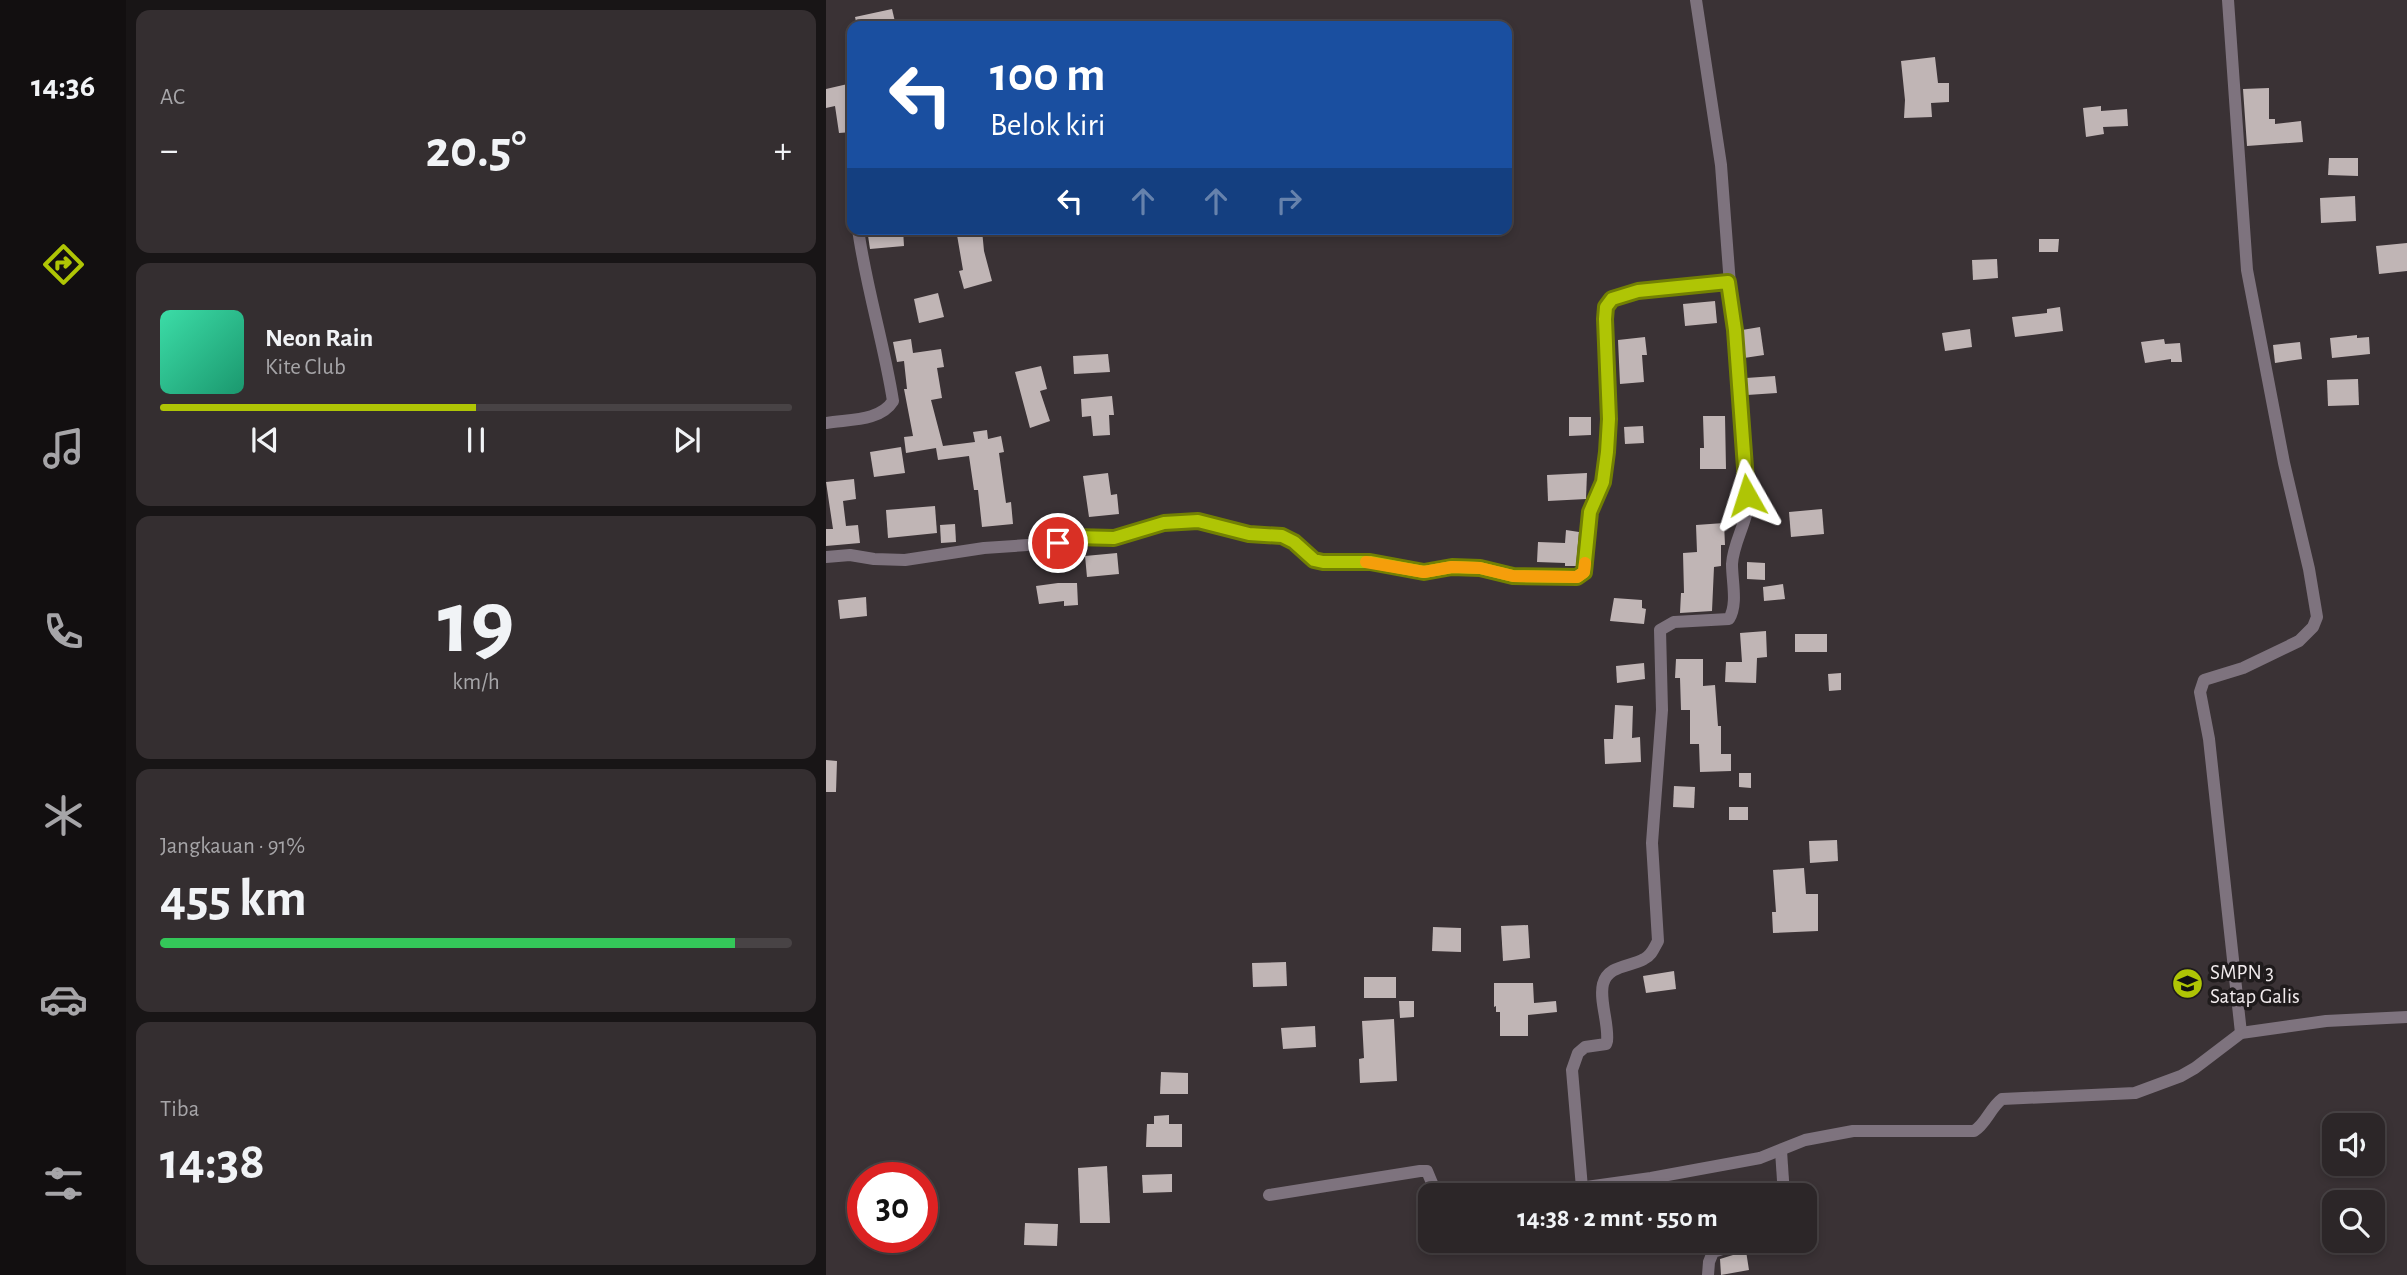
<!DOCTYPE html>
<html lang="id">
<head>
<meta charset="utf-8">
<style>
  :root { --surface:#2c2628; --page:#342e30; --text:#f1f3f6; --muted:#a6a5a8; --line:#484345; --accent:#afc505 }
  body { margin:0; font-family:"Alegreya Sans",sans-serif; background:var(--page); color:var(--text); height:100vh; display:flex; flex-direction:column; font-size:26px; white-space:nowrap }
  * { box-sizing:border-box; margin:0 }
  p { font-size:23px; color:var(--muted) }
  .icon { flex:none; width:38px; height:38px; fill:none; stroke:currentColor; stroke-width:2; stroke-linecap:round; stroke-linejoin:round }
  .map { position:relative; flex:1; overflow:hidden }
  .sheet { display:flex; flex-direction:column; gap:10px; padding:10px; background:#181516; width:700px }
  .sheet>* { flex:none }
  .hud { position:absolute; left:21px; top:21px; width:665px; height:214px; border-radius:14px; box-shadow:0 4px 10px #0003,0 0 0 2px var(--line); background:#1a4fa0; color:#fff; overflow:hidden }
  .buttons { position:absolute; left:1496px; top:1113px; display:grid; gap:14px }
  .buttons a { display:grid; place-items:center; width:63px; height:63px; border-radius:14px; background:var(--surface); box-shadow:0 4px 10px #0003,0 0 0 2px var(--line); font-size:35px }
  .speed { position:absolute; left:21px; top:1162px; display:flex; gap:14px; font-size:35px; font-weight:700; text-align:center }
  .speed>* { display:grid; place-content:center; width:91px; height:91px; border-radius:50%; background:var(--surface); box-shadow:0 4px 10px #0003,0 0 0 2px var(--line); line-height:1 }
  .speed .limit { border:10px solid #d22; background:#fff; color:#111 }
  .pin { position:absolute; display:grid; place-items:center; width:60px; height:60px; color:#fff; margin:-30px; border:4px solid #fff; border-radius:50%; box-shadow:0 2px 7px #0007 }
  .me { position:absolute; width:77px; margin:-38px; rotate:354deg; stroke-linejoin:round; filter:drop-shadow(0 0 5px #0008) }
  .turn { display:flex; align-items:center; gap:24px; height:147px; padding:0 28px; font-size:32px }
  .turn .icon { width:91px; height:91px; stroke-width:2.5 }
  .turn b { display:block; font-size:49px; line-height:60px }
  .lanes { display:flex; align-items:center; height:66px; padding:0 28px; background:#0003; justify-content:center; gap:35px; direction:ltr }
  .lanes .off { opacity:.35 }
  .big { font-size:52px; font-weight:700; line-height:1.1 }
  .sheet .tile { flex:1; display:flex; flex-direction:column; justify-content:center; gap:10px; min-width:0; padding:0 24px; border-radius:14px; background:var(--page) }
  .sheet .dial { align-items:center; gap:0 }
  .dial b { font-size:91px; line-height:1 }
  .song { display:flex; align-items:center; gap:21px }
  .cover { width:84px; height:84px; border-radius:10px; background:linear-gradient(135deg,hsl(160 70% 55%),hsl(160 70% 35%)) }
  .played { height:7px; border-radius:4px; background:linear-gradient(90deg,var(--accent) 50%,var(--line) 50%) }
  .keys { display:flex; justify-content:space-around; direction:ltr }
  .heat { display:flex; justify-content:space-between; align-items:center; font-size:38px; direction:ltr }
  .charge { height:10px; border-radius:5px; background:linear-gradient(90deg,#34c759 91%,var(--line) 0) }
  .trip { position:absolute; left:592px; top:1183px; width:399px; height:70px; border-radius:14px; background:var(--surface); box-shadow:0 4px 10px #0003,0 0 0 2px var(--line); font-weight:700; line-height:70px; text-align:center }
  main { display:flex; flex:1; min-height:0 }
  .tab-bar { display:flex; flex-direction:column; width:126px; justify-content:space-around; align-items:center; background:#120f10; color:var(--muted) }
  .tab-bar .icon { width:49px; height:49px }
  .tab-bar .selected { color:var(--accent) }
  .tab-bar b { font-size:32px; color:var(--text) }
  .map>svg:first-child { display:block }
  .building { fill:#c0b5b5 }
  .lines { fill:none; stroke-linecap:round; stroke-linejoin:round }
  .street { stroke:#7e737e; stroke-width:12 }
  .route-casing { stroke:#728003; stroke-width:18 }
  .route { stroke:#afc505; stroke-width:12 }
  .slow { stroke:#f59e0b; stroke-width:12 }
  .labels { text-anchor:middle; stroke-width:7; stroke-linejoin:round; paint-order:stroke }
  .poi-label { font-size:21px; fill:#f1ebed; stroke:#1f1b1c; text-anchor:start }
</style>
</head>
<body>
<main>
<nav class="tab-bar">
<b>14:36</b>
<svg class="icon selected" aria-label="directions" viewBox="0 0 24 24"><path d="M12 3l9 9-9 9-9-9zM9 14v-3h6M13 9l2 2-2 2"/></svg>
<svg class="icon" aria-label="music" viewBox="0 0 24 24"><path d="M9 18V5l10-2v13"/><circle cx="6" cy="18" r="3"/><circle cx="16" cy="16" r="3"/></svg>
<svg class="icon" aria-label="phone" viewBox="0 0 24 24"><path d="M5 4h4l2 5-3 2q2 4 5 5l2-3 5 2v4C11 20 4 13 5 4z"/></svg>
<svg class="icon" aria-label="climate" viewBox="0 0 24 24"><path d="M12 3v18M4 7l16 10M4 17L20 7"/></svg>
<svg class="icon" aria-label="car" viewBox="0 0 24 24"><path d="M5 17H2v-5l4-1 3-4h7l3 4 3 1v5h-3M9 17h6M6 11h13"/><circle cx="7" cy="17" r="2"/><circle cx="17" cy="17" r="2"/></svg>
<svg class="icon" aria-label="filters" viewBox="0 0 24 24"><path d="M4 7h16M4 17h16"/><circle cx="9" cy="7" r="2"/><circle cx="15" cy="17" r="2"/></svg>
</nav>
<section class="sheet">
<div class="tile"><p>AC</p>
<div class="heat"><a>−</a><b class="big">20.5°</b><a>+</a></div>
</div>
<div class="tile">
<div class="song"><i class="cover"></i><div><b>Neon Rain</b><p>Kite Club</p></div></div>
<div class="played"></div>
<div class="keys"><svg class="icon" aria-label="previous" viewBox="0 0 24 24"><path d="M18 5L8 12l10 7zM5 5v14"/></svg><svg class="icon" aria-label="pause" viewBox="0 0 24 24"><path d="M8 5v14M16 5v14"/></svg><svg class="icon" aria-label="next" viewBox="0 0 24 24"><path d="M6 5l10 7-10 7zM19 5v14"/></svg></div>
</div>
<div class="tile dial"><b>19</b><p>km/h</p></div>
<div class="tile"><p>Jangkauan · 91%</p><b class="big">455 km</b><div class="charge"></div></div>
<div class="tile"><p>Tiba</p><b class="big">14:38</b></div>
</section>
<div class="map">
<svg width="1581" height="1275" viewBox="0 0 1581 1275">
  <rect width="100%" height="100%" fill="#3a3235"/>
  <g class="building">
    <path d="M66 9 70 26H31L29 17Z"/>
    <path d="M1109 57 1112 83H1123V102L1105 103 1106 117 1078 118 1079 100 1075 61Z"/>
    <path d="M26 83V111H23L26 132 13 133 9 106 0 108V89Z"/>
    <path d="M1443 88V119H1449V124L1475 121 1477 142 1421 146 1417 89Z"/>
    <path d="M1275 106V111L1301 109 1302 126 1277 127 1278 134 1260 137 1257 108Z"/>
    <path d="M1503 158H1532V176L1502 175Z"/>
    <path d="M1529 196 1530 221 1495 223 1494 198Z"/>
    <path d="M41 229H77L78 246 44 249Z"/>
    <path d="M156 230 158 251 166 281 138 289 133 271 137 270 131 235Z"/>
    <path d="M1213 239H1233L1232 252H1213Z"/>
    <path d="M1581 243V271L1553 274 1550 246Z"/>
    <path d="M1171 259 1172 278 1147 280 1146 260Z"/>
    <path d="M112 293 118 317 93 323 88 299Z"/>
    <path d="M889 301 891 323 859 326 857 304Z"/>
    <path d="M1234 307 1237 331 1189 337 1186 317 1221 313V309Z"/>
    <path d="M934 327 938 355 918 358 916 330Z"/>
    <path d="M1144 329 1146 347 1119 351 1116 333Z"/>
    <path d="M1531 335V338L1543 337 1544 354 1506 358 1504 338Z"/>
    <path d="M819 337 821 355H816L818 382 794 384 792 340Z"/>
    <path d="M85 339 87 353 115 349 118 367 111 368 116 398 105 400 117 446 149 442 147 432 161 430 162 439 175 436 178 452 173 453 180 503 185 502 187 524 156 527 152 490H148L143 456 112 460 110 448 80 453 78 437 87 436 78 389H81L78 361 71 362 67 342Z"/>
    <path d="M1338 339 1339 344 1354 343 1356 362H1345V359L1319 363 1315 342Z"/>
    <path d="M1474 342 1476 359 1449 363 1447 345Z"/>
    <path d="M282 354 284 372 248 374 247 356Z"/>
    <path d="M215 366 221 389 214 391 224 421 204 428 189 372Z"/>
    <path d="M949 376 951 393 921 395 920 378Z"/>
    <path d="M1532 379 1533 405 1502 406 1501 380Z"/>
    <path d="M286 396 288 415H283L284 435 267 436 265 416 256 417 255 399Z"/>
    <path d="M877 416H899L900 469H874V448H878Z"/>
    <path d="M743 417H765V435L743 436Z"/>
    <path d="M817 426 818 443 799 444 798 427Z"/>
    <path d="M75 447 79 473 48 477 44 452Z"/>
    <path d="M282 473 285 495 291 494 293 514 263 517 257 476Z"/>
    <path d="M761 473 760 499 722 501 721 475Z"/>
    <path d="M28 479 30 499 17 501 20 526 32 525 34 543 0 546V529H7L0 482Z"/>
    <path d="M109 506 111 533 62 538 60 510Z"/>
    <path d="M996 509 998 534 965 537 963 512Z"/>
    <path d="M898 523 899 545H895V566L888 567 886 611 854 613 855 593H858L857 553 871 552 870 525Z"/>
    <path d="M129 524 130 542 115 543 114 525Z"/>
    <path d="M740 530 753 532 750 566H739V563L711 562 712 542 739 543Z"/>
    <path d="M291 553 293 574 261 577 259 556Z"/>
    <path d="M921 562 939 563V580L921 579Z"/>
    <path d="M232 583H251L252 605 238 606V601L213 604 210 586Z"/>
    <path d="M957 584 959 599 938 601 937 587Z"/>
    <path d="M40 597 41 616 14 619 12 600Z"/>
    <path d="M788 598 816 600V608L820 609 818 624 784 621Z"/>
    <path d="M940 631 941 657 931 658 930 683 899 682 900 662H916L914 633Z"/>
    <rect x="969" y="634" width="32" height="18"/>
    <path d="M850 659H877V686L889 685 892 726H895V754H905V771L874 772 873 744H864V710H855L854 678H849Z"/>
    <path d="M818 663 819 679 791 683 790 666Z"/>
    <path d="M1015 673V690L1003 691 1002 674Z"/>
    <path d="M789 705 807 706 806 738 814 737 815 762 779 764 778 739H787Z"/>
    <path d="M0 760 11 761 10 792H0Z"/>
    <path d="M913 773H925V788L913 787Z"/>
    <path d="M848 786 869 787 868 808 847 807Z"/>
    <rect x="903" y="807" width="19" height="13"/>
    <path d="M1011 840 1012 861 984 863 983 841Z"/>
    <path d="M978 868 980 894H992V931L947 933 946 912H950L947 870Z"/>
    <path d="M702 925 704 958 677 961 675 926Z"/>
    <path d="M607 927 635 928V952L606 951Z"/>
    <path d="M460 962 461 986 427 987 426 963Z"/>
    <path d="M848 971 850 989 820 993 817 976Z"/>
    <rect x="538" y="977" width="32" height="21"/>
    <path d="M668 983H707L708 1003 730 1001 731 1012 702 1015V1036H674V1012H670V1006L668 1007Z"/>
    <path d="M573 1001H588V1017L574 1018Z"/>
    <path d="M568 1019 571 1081 534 1083 533 1059 538 1058 536 1021Z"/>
    <path d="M489 1026 490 1047 457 1049 455 1028Z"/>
    <path d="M335 1072 362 1073V1094H334Z"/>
    <path d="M343 1115V1124H356V1147H320L321 1124H328V1116Z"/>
    <path d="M281 1166 284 1223H254L252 1168Z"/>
    <path d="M346 1174V1192L317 1193 316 1175Z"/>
    <path d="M199 1223 232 1224 231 1246 198 1245Z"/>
    <path d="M920 1251 923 1270 895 1275 894 1259Z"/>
  </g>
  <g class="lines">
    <g class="street">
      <path d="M1402 0 1421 270 1458 463 1483 569 1491 617 1487 627 1473 641 1417 668 1378 680 1374 692 1383 739 1415 1033"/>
      <path d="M0 423C21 419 54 422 67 401 58 343 40 287 32 229"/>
      <path d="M0 557 24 555 48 559 79 560 158 548 232 543 248 537 288 538 338 523 372 521 423 534 456 536 468 542 488 560 497 562H544L598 572 627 567 654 568 687 576 751 577 758 572 764 512 777 482 781 452 780 307 786 299 812 291 902 282"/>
      <path d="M955 1151 958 1195"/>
      <path d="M756 1188 746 1070 752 1053 759 1047 780 1044 781 1041C783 1024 773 1000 777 984 782 965 804 967 818 959 826 955 828 948 832 941L826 843 836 710 834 630 848 622 903 619C912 604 906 582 906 564 907 546 917 529 921 511L895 165 870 0"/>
      <path d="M443 1195 594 1171H601L611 1195"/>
      <path d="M703 1195 825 1178 934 1158 979 1140 1027 1131H1148C1160 1124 1164 1108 1176 1099L1309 1093 1355 1076 1369 1068 1415 1033 1500 1021 1581 1017"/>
      <path d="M882 1275 883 1262 887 1252 921 1241"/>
    </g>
  </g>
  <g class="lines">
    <defs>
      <path id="route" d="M232 543 248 537 288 538 338 523 372 521 423 534 456 536 468 542 488 560 497 562H544L598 572 626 567 654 568 687 576 751 577 758 572 764 512 777 482 781 452 783 419 779 319 780 307 786 299 812 291 902 282 909 330 921 495"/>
    </defs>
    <use href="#route" class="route-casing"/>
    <use href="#route" class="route"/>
    <path class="slow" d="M540 562 598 572 626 567 654 568 687 576 751 577 758 572 759 563"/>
  </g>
  <defs>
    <symbol id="school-disc" viewBox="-11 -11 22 22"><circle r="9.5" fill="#afc505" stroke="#1f1b1c"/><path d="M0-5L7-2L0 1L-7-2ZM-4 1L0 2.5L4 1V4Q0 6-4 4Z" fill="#111"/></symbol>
  </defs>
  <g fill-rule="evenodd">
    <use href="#school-disc" x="1344" y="966" width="35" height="35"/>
  </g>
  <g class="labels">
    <g class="poi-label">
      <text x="1384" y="979">SMPN 3<tspan x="1384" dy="24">Satap Galis</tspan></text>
    </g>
  </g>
</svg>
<div class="buttons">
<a><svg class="icon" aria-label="sound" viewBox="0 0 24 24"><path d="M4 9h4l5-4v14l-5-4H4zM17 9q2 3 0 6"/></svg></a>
<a><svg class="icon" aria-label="search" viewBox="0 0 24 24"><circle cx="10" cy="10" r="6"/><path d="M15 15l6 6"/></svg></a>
</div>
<div class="speed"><div class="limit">30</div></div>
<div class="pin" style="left:232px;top:543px;background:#d93025"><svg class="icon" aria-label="arrive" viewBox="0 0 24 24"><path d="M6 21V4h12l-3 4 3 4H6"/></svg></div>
<svg class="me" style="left:921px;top:495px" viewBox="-20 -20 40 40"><path d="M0-17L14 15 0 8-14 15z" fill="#afc505" stroke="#fff" stroke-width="4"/></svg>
<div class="trip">14:38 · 2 mnt · 550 m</div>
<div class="hud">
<div class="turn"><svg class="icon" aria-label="left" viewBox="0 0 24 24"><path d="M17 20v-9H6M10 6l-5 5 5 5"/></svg><div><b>100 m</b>Belok kiri</div></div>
<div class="lanes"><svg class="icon" aria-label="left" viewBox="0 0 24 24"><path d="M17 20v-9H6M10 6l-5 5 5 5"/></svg><svg class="icon off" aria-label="ahead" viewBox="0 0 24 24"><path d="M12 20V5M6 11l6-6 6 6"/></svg><svg class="icon off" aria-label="ahead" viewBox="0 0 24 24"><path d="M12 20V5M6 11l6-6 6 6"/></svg><svg class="icon off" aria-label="right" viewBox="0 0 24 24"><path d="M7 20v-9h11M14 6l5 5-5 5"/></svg></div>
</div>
</div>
</main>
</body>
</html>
